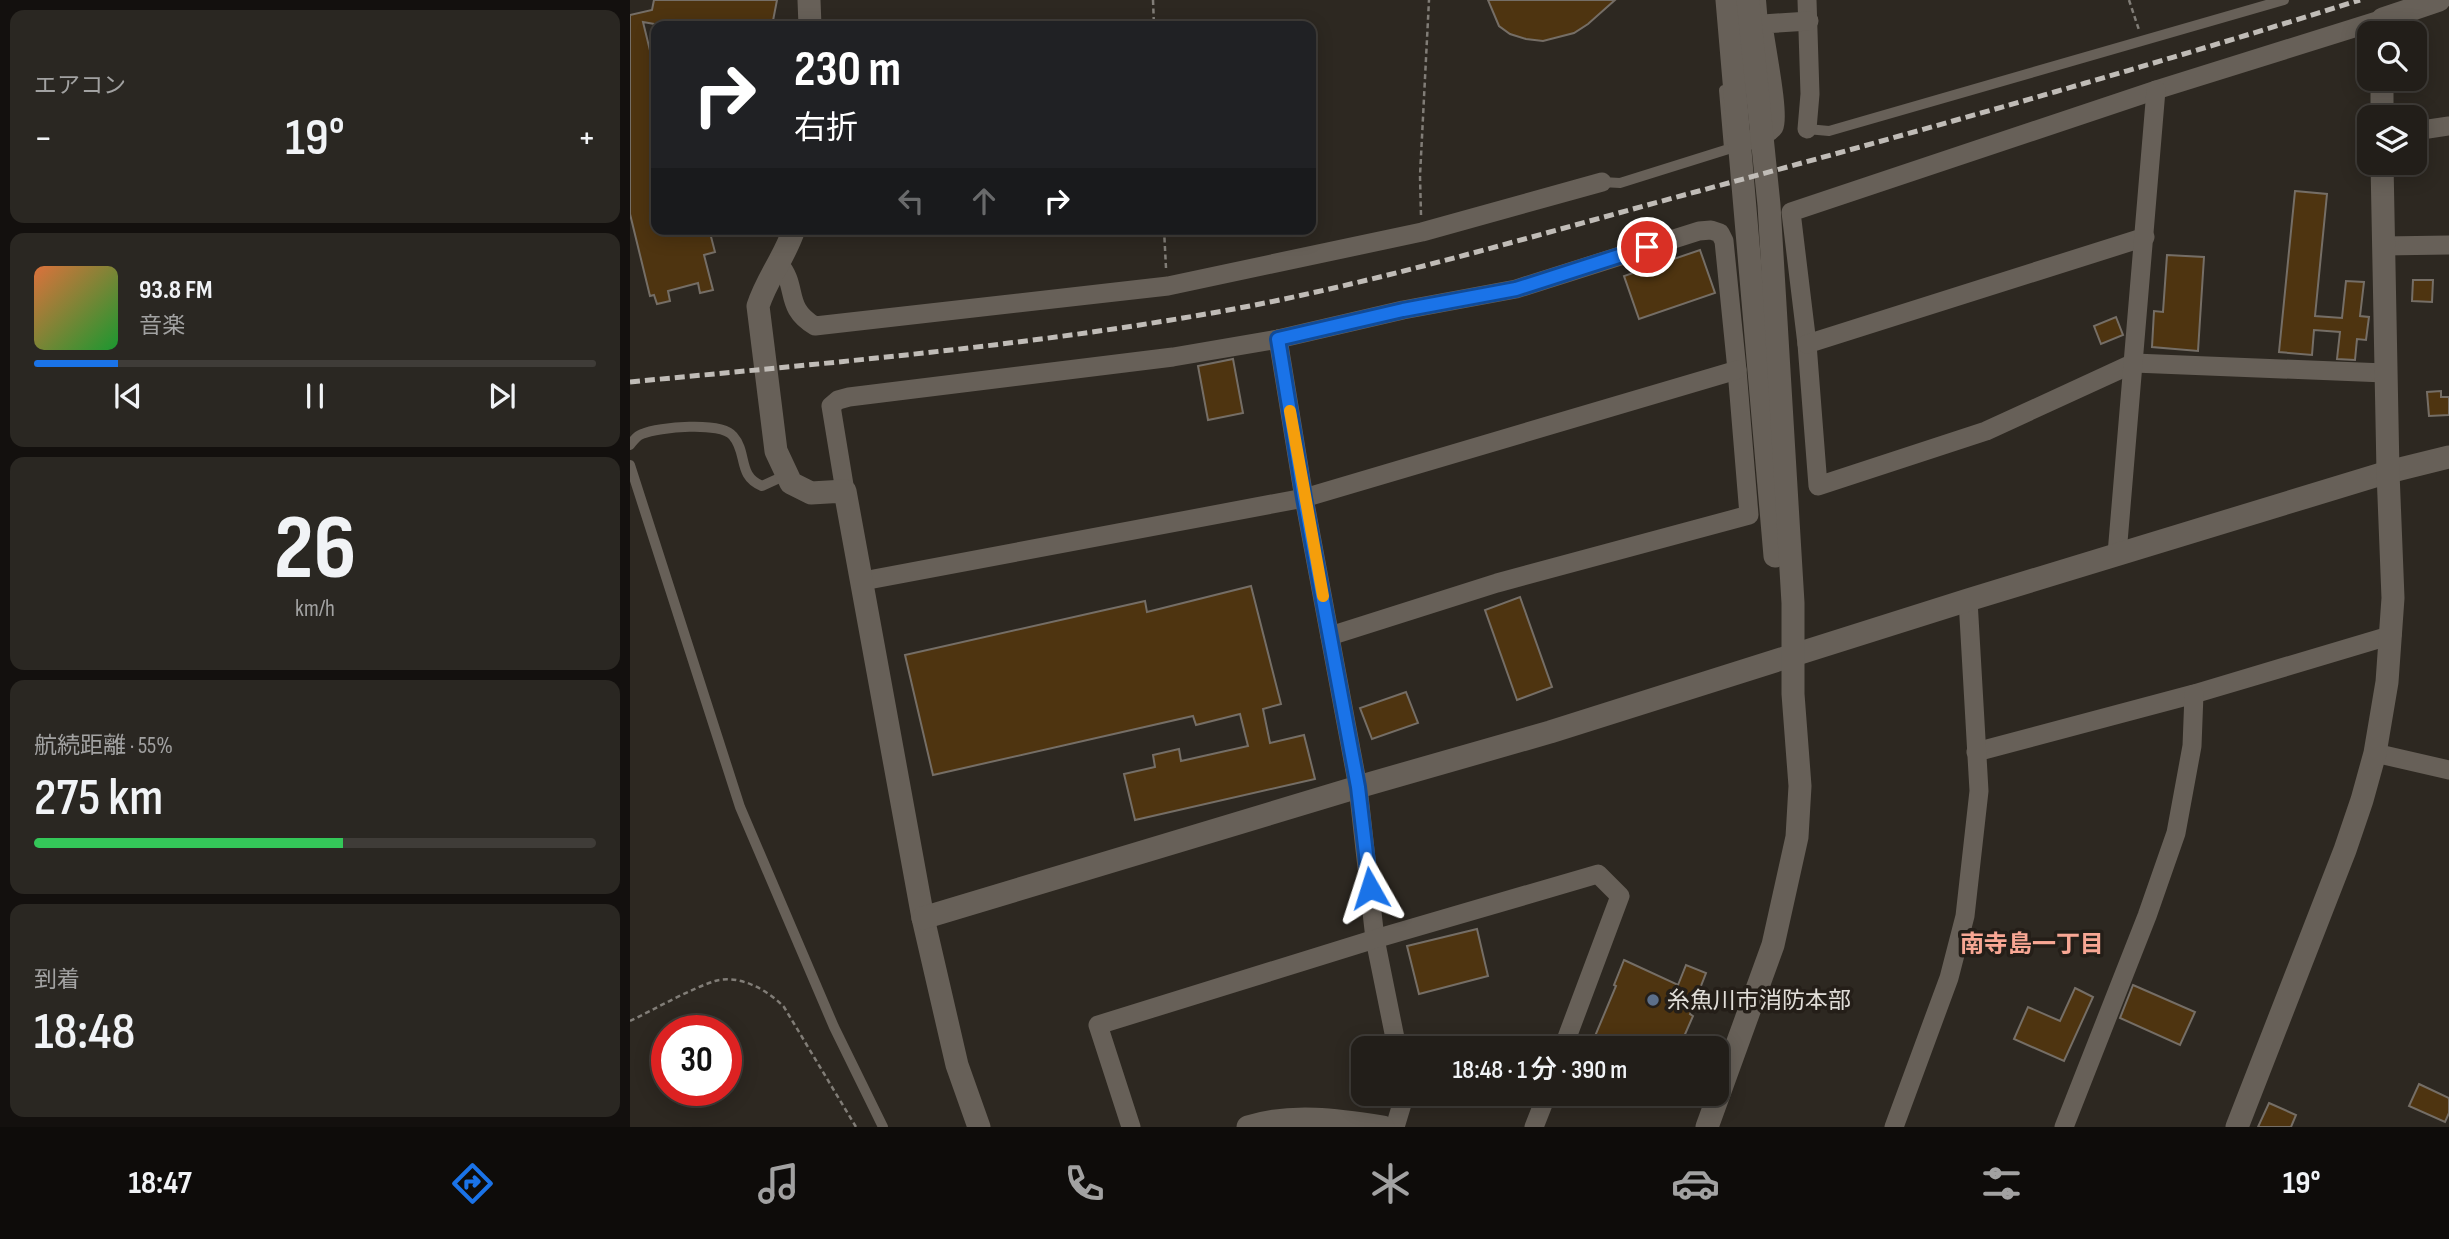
<!DOCTYPE html>
<html lang="ja">
<head>
<meta charset="utf-8">
<style>
  :root { --surface:#221e19; --page:#2a2722; --text:#f1f3f6; --muted:#a2a2a2; --line:#3f3c38; --accent:#1a73e8 }
  body { margin:0; font-family:"Sofia Sans Condensed","Noto Sans JP",sans-serif; background:var(--page); color:var(--text); height:100vh; display:flex; flex-direction:column; font-size:26px; white-space:nowrap }
  * { box-sizing:border-box; margin:0 }
  p { font-size:23px; color:var(--muted) }
  .icon { flex:none; width:38px; height:38px; fill:none; stroke:currentColor; stroke-width:2; stroke-linecap:round; stroke-linejoin:round }
  .map { position:relative; flex:1; overflow:hidden }
  .panel { display:flex; flex-direction:column; gap:10px; padding:10px; background:#13100e; width:630px }
  .panel>* { flex:none }
  .banner { position:absolute; left:21px; top:21px; width:665px; height:214px; border-radius:14px; box-shadow:0 4px 18px #0003,0 0 0 2px var(--line); background:#202124; color:#fff; overflow:hidden }
  .fabs { position:absolute; left:1727px; top:21px; display:grid; gap:14px }
  .fabs a { display:grid; place-items:center; width:70px; height:70px; border-radius:14px; background:var(--surface); box-shadow:0 4px 18px #0003,0 0 0 2px var(--line); font-size:35px }
  .speed { position:absolute; left:21px; top:1015px; display:flex; gap:14px; font-size:35px; font-weight:700; text-align:center }
  .speed>* { display:grid; place-content:center; width:91px; height:91px; border-radius:50%; background:var(--surface); box-shadow:0 4px 18px #0003,0 0 0 2px var(--line); line-height:1 }
  .speed .limit { border:10px solid #d22; background:#fff; color:#111 }
  .pin { position:absolute; display:grid; place-items:center; width:60px; height:60px; color:#fff; margin:-30px; border:4px solid #fff; border-radius:50%; box-shadow:0 2px 7px #0007 }
  .me { position:absolute; width:77px; margin:-38px; rotate:354deg; stroke-linejoin:round; filter:drop-shadow(0 0 5px #0008) }
  .turn { display:flex; align-items:center; gap:24px; height:147px; padding:0 28px; font-size:32px }
  .turn .icon { width:91px; height:91px; stroke-width:2.5 }
  .turn b { display:block; font-size:49px; line-height:60px }
  .lanes { display:flex; align-items:center; height:66px; padding:0 28px; background:#0003; justify-content:center; gap:35px; direction:ltr }
  .lanes .off { opacity:.35 }
  .big { font-size:52px; font-weight:600; line-height:1.1 }
  .panel .widget { flex:1; display:flex; flex-direction:column; justify-content:center; gap:10px; min-width:0; padding:0 24px; border-radius:14px; background:var(--page) }
  .panel .dial { align-items:center; gap:0 }
  .dial b { font-size:91px; line-height:1 }
  .song { display:flex; align-items:center; gap:21px }
  .cover { width:84px; height:84px; border-radius:10px; background:linear-gradient(135deg,hsl(20 70% 55%),hsl(130 70% 35%)) }
  .played { height:7px; border-radius:4px; background:linear-gradient(90deg,var(--accent) 15%,var(--line) 15%) }
  .keys { display:flex; justify-content:space-around; direction:ltr }
  .heat { display:flex; justify-content:space-between; align-items:center; font-size:38px; direction:ltr }
  .charge { height:10px; border-radius:5px; background:linear-gradient(90deg,#34c759 55%,var(--line) 0) }
  .trip { position:absolute; left:721px; top:1036px; width:378px; height:70px; border-radius:14px; background:var(--surface); box-shadow:0 4px 18px #0003,0 0 0 2px var(--line); font-weight:600; line-height:70px; text-align:center }
  .tab-bar { display:flex; height:112px; justify-content:space-around; align-items:center; background:#0e0c0a; color:var(--muted) }
  .tab-bar .icon { width:49px; height:49px }
  .tab-bar .active { color:var(--accent) }
  .tab-bar b { font-size:32px; color:var(--text) }
  main { display:flex; flex:1; min-height:0 }
  .map>svg:first-child { display:block }
  .building { fill:#4e3410; stroke:#756e66; stroke-width:2 }
  .lines { fill:none; stroke-linecap:round; stroke-linejoin:round }
  .path { stroke:#817d77; stroke-width:2.5; stroke-dasharray:5 3.5; stroke-linecap:butt }
  .service { stroke:#676058; stroke-width:10 }
  .minor { stroke:#676058; stroke-width:19 }
  .tertiary { stroke:#676058; stroke-width:23 }
  .rail { stroke:#c0bcb7; stroke-width:5; stroke-dasharray:10 5; stroke-linecap:butt }
  .route-casing { stroke:#114b97; stroke-width:18 }
  .route { stroke:#1a73e8; stroke-width:12 }
  .slow { stroke:#f59e0b; stroke-width:12 }
  .service-dot { fill:#5c6f8a; stroke:#241e18; stroke-width:2.5 }
  .labels { text-anchor:middle; stroke-width:7; stroke-linejoin:round; paint-order:stroke }
  .poi-label { font-size:23px; fill:#e0ddd8; stroke:#241e18; text-anchor:start }
  .neighbourhood-label { font-size:24px; font-weight:bold; fill:#f8a794; stroke:#241e18 }
</style>
</head>
<body>
<main>
<section class="panel">
<div class="widget"><p>エアコン</p>
<div class="heat"><a>−</a><b class="big">19°</b><a>+</a></div>
</div>
<div class="widget">
<div class="song"><i class="cover"></i><div><b>93.8 FM</b><p>音楽</p></div></div>
<div class="played"></div>
<div class="keys"><svg class="icon" aria-label="previous" viewBox="0 0 24 24"><path d="M18 5L8 12l10 7zM5 5v14"/></svg><svg class="icon" aria-label="pause" viewBox="0 0 24 24"><path d="M8 5v14M16 5v14"/></svg><svg class="icon" aria-label="next" viewBox="0 0 24 24"><path d="M6 5l10 7-10 7zM19 5v14"/></svg></div>
</div>
<div class="widget dial"><b>26</b><p>km/h</p></div>
<div class="widget"><p>航続距離 · 55%</p><b class="big">275 km</b><div class="charge"></div></div>
<div class="widget"><p>到着</p><b class="big">18:48</b></div>
</section>
<div class="map">
<svg width="1819" height="1127" viewBox="0 0 1819 1127">
  <rect width="100%" height="100%" fill="#2d2821"/>
  <g class="building">
    <path d="M24 0H147L142 26H36L13 22 26 75V229H79L85 252 74 255 83 290 70 293 68 283 38 291 40 301 27 304 24 295 20 296 0 214V15L22 10Z"/>
    <path d="M858 0H985L958 24 944 33 913 41 896 39 880 34 869 26Z"/>
    <path d="M1665 191 1697 194 1685 316 1712 318 1716 281 1734 282 1730 316 1739 317 1736 340 1727 339 1725 360 1707 359 1710 332 1684 330 1682 355 1649 352Z"/>
    <path d="M1070 250 1085 293 1009 319 994 276Z"/>
    <path d="M1537 255 1574 257 1568 351 1522 347 1524 311 1533 312Z"/>
    <path d="M1783 280H1803L1802 302 1782 301Z"/>
    <path d="M1486 317 1493 335 1471 344 1464 326Z"/>
    <path d="M603 359 613 413 578 420 568 366Z"/>
    <path d="M1811 391V397H1819V415L1799 416 1797 392Z"/>
    <path d="M621 586 651 704 633 709 640 743 674 735 685 779 505 820 494 774 525 767 523 755 549 749 551 761 618 746 610 714 566 725 563 716 303 775 275 655 515 601 517 612Z"/>
    <path d="M890 597 922 687 887 700 855 610Z"/>
    <path d="M776 692 788 723 742 739 730 708Z"/>
    <path d="M847 929 858 976 789 994 777 946Z"/>
    <path d="M994 960 1048 985 1056 965 1076 973 1060 1014 1063 1016 1049 1048H960L986 986 984 985Z"/>
    <path d="M1503 985 1565 1012 1550 1045 1490 1018Z"/>
    <path d="M1445 988 1463 997 1434 1061 1384 1039 1398 1007 1430 1021Z"/>
    <path d="M1789 1084 1819 1098V1113L1815 1122 1779 1106Z"/>
    <path d="M1639 1103 1666 1115 1661 1127H1628Z"/>
  </g>
  <g class="lines">
    <g class="path">
      <path d="M523 0 524 26"/>
      <path d="M1499 0 1509 30"/>
      <path d="M791 215 790 176 799 0"/>
      <path d="M534 229 536 268"/>
      <path d="M0 1021C25 1009 60 989 85 981 109 974 138 990 154 1007L226 1127"/>
    </g>
    <g class="service">
      <path d="M1131 0 1133 24"/>
      <path d="M1094 90 1099 148"/>
      <path d="M1177 129 1199 131 1654 0"/>
      <path d="M972 182 990 183 1105 147"/>
      <path d="M0 445C4 440 6 436 12 434 29 427 91 421 103 436 118 453 107 476 132 486L156 475"/>
      <path d="M0 465 110 807 204 1027 253 1127"/>
    </g>
    <g class="minor">
      <path d="M1177 0 1180 94 1177 129"/>
      <path d="M1753 19 1526 90 1161 212 1177 344 1188 486 1356 431 1504 363 1755 373"/>
      <path d="M1785 131 1819 126"/>
      <path d="M1121 140C1129 137 1139 134 1144 127 1150 116 1135 43 1133 24L1179 21"/>
      <path d="M1753 246 1819 245"/>
      <path d="M149 264C169 287 153 307 185 326L538 286 792 232 972 182"/>
      <path d="M648 339 674 498 728 787 745 939 767 1048"/>
      <path d="M1177 344 1515 237"/>
      <path d="M215 491 201 406 208 400 219 397 543 357 648 339 773 310 886 289 1069 231 1081 230 1090 233 1094 241 1107 370 1119 515 867 583 700 636"/>
      <path d="M1487 554 1526 90"/>
      <path d="M233 581 674 498 1107 370"/>
      <path d="M1346 752 1564 694 1762 635"/>
      <path d="M1745 753 1819 770"/>
      <path d="M501 1127 468 1025 745 939 968 874 990 896 933 1048"/>
      <path d="M765 1127 775 1094"/>
      <path d="M904 1127 917 1094"/>
      <path d="M1264 1127 1319 978 1335 916 1349 791 1338 600"/>
      <path d="M1434 1127 1517 916 1546 833 1562 746 1564 694"/>
    </g>
    <g class="tertiary">
      <path d="M179 0 180 26"/>
      <path d="M1097 0 1145 556"/>
      <path d="M1753 33V19L1809 0"/>
      <path d="M1752 117V79"/>
      <path d="M164 229C155 257 137 278 128 306L146 451 161 483 181 493 215 491 293 918 327 1065 349 1127"/>
      <path d="M293 918 728 787 920 732 1338 600 1758 472 1819 457"/>
      <path d="M618 1127C661 1113 709 1120 753 1127"/>
      <path d="M1077 1127 1143 945 1167 837 1170 786 1163 694V603L1139 205 1118 0"/>
      <path d="M1607 1127 1715 850 1732 800 1745 753 1757 682 1763 598 1758 472 1752 163"/>
    </g>
    <path class="rail" d="M0 382C207 362 415 345 620 306 772 276 920 231 1069 191 1291 131 1511 69 1730 0"/>
  </g>
  <g class="lines">
    <defs>
      <path id="route" d="M740 888 728 787 674 498 648 339 773 310 886 289 1017 247"/>
    </defs>
    <use href="#route" class="route-casing"/>
    <use href="#route" class="route"/>
    <path class="slow" d="M660 411 693 596"/>
  </g>
  <circle class="service-dot" cx="1023" cy="1000" r="7"/>
  <g class="labels">
    <g class="poi-label">
      <text x="1037" y="1008">糸魚川市消防本部</text>
    </g>
    <g class="neighbourhood-label">
      <text x="1402" y="952">南寺島一丁目</text>
    </g>
  </g>
</svg>
<div class="fabs">
<a><svg class="icon" aria-label="search" viewBox="0 0 24 24"><circle cx="10" cy="10" r="6"/><path d="M15 15l6 6"/></svg></a>
<a><svg class="icon" aria-label="layers" viewBox="0 0 24 24"><path d="M12 4l9 5-9 5-9-5zM3 14l9 5 9-5"/></svg></a>
</div>
<div class="speed"><div class="limit">30</div></div>
<div class="pin" style="left:1017px;top:247px;background:#d93025"><svg class="icon" aria-label="arrive" viewBox="0 0 24 24"><path d="M6 21V4h12l-3 4 3 4H6"/></svg></div>
<svg class="me" style="left:740px;top:888px" viewBox="-20 -20 40 40"><path d="M0-17L14 15 0 8-14 15z" fill="#1a73e8" stroke="#fff" stroke-width="4"/></svg>
<div class="trip">18:48 · 1 分 · 390 m</div>
<div class="banner">
<div class="turn"><svg class="icon" aria-label="right" viewBox="0 0 24 24"><path d="M7 20v-9h11M14 6l5 5-5 5"/></svg><div><b>230 m</b>右折</div></div>
<div class="lanes"><svg class="icon off" aria-label="left" viewBox="0 0 24 24"><path d="M17 20v-9H6M10 6l-5 5 5 5"/></svg><svg class="icon off" aria-label="ahead" viewBox="0 0 24 24"><path d="M12 20V5M6 11l6-6 6 6"/></svg><svg class="icon" aria-label="right" viewBox="0 0 24 24"><path d="M7 20v-9h11M14 6l5 5-5 5"/></svg></div>
</div>
</div>
</main>
<nav class="tab-bar">
<b>18:47</b>
<svg class="icon active" aria-label="directions" viewBox="0 0 24 24"><path d="M12 3l9 9-9 9-9-9zM9 14v-3h6M13 9l2 2-2 2"/></svg>
<svg class="icon" aria-label="music" viewBox="0 0 24 24"><path d="M9 18V5l10-2v13"/><circle cx="6" cy="18" r="3"/><circle cx="16" cy="16" r="3"/></svg>
<svg class="icon" aria-label="phone" viewBox="0 0 24 24"><path d="M5 4h4l2 5-3 2q2 4 5 5l2-3 5 2v4C11 20 4 13 5 4z"/></svg>
<svg class="icon" aria-label="climate" viewBox="0 0 24 24"><path d="M12 3v18M4 7l16 10M4 17L20 7"/></svg>
<svg class="icon" aria-label="car" viewBox="0 0 24 24"><path d="M5 17H2v-5l4-1 3-4h7l3 4 3 1v5h-3M9 17h6M6 11h13"/><circle cx="7" cy="17" r="2"/><circle cx="17" cy="17" r="2"/></svg>
<svg class="icon" aria-label="filters" viewBox="0 0 24 24"><path d="M4 7h16M4 17h16"/><circle cx="9" cy="7" r="2"/><circle cx="15" cy="17" r="2"/></svg>
<b>19°</b>
</nav>
</body>
</html>
